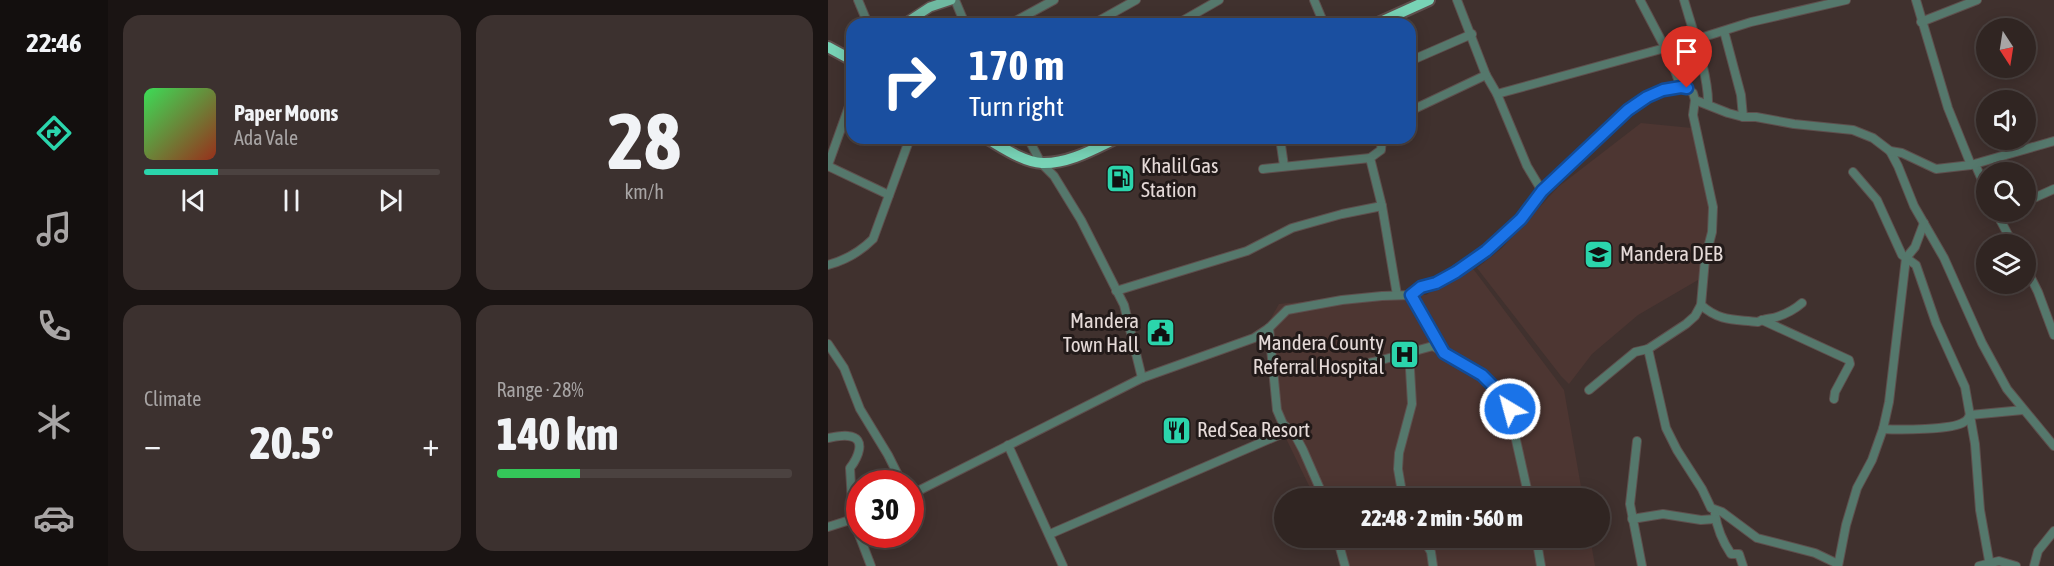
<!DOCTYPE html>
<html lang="en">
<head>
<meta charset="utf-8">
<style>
  :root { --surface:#302522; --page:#3c312f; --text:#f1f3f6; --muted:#a8a5a5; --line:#4b4240; --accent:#2bd5ac }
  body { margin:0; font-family:"Asap Condensed",sans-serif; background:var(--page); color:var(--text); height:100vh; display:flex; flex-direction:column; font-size:22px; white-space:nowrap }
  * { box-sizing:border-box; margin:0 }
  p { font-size:20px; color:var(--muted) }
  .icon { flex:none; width:33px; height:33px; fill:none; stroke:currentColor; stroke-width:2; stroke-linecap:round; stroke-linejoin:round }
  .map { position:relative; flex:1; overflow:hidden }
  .panel { display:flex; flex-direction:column; gap:15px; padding:15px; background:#1a1413; width:720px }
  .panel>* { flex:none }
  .top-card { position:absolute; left:18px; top:18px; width:570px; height:126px; border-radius:18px; box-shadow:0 3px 15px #0003,0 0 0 2px var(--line); background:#1a4fa0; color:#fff; overflow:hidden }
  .needle { width:39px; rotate:168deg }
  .buttons { position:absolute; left:1148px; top:18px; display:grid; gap:12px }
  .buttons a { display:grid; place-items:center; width:60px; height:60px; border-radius:50%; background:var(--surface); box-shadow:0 3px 15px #0003,0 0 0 2px var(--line); font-size:30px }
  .speed { position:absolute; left:18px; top:470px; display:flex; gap:12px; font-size:30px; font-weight:700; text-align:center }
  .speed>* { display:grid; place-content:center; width:78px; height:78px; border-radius:50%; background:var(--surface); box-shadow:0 3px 15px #0003,0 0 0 2px var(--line); line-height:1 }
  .speed .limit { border:9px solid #d22; background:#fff; color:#111 }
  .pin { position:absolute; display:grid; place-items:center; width:51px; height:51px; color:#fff; margin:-62px -26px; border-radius:50% 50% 50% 0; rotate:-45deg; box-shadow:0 0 6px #0007 }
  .pin .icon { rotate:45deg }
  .me { position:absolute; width:66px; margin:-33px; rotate:323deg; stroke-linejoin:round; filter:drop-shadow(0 0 4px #0008) }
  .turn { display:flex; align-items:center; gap:21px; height:126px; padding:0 24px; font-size:27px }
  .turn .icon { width:78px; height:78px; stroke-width:2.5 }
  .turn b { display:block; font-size:42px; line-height:51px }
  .big { font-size:45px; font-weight:800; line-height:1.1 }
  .panel .card { flex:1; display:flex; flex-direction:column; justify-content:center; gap:9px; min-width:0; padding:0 21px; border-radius:18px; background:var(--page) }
  .panel .dial { align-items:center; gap:0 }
  .dial b { font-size:78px; line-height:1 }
  .song { display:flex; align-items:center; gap:18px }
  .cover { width:72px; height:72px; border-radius:9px; background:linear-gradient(135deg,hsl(130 70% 55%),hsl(10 70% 35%)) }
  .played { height:6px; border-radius:3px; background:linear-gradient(90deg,var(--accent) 25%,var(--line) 25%) }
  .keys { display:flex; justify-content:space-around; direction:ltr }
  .heat { display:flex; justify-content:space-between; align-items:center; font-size:33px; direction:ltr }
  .charge { height:9px; border-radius:4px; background:linear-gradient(90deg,#34c759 28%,var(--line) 0) }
  .panel .tiles { flex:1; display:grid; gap:15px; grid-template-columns:repeat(2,1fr) }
  .trip { position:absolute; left:446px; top:488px; width:336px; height:60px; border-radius:30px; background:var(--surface); box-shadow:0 3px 15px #0003,0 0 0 2px var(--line); font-weight:800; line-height:60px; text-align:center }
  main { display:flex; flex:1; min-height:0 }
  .tabs { display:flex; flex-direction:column; width:108px; justify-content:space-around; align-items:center; background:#130f0e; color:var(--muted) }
  .tabs .icon { width:42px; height:42px }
  .tabs .current { color:var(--accent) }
  .tabs b { font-size:27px; color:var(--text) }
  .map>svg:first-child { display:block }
  .built { fill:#4d3632 }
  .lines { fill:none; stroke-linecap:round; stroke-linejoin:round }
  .minor-casing { stroke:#5e4f4d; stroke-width:10 }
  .major-casing { stroke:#5e4f4d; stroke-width:12 }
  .highway-casing { stroke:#5e4f4d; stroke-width:14 }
  .minor { stroke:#55786c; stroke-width:8 }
  .major { stroke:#6fb9a1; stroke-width:9 }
  .highway { stroke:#78d3b6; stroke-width:10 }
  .route-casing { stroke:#114b97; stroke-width:15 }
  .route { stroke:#1a73e8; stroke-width:10 }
  .labels { text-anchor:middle; stroke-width:6; stroke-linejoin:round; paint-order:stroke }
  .poi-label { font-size:21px; fill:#e5dad8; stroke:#221a19; text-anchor:start }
</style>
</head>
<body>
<main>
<nav class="tabs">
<b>22:46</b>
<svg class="icon current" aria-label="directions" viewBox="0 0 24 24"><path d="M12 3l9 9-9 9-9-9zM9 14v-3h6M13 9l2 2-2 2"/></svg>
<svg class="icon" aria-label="music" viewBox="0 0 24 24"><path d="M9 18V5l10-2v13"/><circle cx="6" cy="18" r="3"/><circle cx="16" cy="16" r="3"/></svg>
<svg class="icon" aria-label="phone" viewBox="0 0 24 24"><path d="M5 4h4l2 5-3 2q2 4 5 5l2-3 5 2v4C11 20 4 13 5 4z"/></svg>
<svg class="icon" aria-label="climate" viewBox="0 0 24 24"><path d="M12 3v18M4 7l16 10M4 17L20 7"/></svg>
<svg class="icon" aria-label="car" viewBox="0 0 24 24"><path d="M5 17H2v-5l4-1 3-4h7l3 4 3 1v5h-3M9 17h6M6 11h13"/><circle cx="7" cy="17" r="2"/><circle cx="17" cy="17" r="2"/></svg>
</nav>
<section class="panel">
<div class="tiles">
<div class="card">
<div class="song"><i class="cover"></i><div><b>Paper Moons</b><p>Ada Vale</p></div></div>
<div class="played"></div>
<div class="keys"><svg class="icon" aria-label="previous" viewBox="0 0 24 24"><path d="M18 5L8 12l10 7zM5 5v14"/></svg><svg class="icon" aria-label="pause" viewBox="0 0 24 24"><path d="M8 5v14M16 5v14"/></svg><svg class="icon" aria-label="next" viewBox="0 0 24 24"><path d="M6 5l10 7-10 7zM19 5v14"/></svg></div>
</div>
<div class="card dial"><b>28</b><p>km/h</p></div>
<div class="card"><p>Climate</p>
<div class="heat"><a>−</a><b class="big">20.5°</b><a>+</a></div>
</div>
<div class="card"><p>Range · 28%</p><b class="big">140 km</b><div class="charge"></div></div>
</div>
</section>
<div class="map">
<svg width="1226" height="566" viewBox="0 0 1226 566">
  <rect width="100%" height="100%" fill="#40312e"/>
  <g class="built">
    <path d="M813 123 864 128 876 174 882 222 870 280 810 315 764 354 741 384 733 376 649 268 674 248 730 187Z"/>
    <path d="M643 266 736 390 755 498H487L450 422 442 320 451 304 581 291 598 295Z"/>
    <path d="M506 537H762L767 566H518Z"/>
  </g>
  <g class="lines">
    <defs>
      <g id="minor">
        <path d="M30 0 40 24"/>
        <path d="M127 0 137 24"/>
        <path d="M486 0 496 24"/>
        <path d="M629 0 658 75 669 94 699 166 714 191"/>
        <path d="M812 0 842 57 853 87"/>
        <path d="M856 0C864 28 881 77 880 104"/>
        <path d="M1088 0 1120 108 1143 165"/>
        <path d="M1093 22 1149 0"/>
        <path d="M182 24 226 0"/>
        <path d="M265 24 308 0"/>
        <path d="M349 24 391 0"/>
        <path d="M896 31 913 95 915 117"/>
        <path d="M866 40 923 22 1018 0"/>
        <path d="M582 61 644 34"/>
        <path d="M669 94 837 48"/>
        <path d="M582 111 658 75"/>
        <path d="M200 138 213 163 226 176 253 220 296 305 314 378"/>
        <path d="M452 138 456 166"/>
        <path d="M554 138 553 150 542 158 554 206 569 295"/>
        <path d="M1062 151 1070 166 1086 206 1116 258 1154 343 1179 389 1226 446"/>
        <path d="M1147 164 1158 189"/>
        <path d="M0 165 24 98"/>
        <path d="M0 166 61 195"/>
        <path d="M435 169 542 158"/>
        <path d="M1025 172 1049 200 1074 255 1088 265 1108 323 1137 387 1147 444 1152 510 1162 566"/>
        <path d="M1197 202 1226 189"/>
        <path d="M1168 212 1185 244"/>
        <path d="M0 265C18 260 32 252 45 239L82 138"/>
        <path d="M1197 266 1210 292 1226 335"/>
        <path d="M288 291 419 251 464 228 514 214 554 206"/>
        <path d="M583 295 616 353 653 375 679 400 701 498"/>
        <path d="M873 305C892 322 907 319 930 322 935 319 939 319 945 318 956 315 966 310 974 303"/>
        <path d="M934 320 1021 360 1022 364 1007 392 1006 399"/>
        <path d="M441 328 449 410 455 424 467 435 475 450 496 498"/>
        <path d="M0 344 16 368 32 409 60 455 74 483"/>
        <path d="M820 349 838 428 849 450 874 489 883 508 894 512 929 538 987 553 1010 564"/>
        <path d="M502 371 550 361 605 346 615 352"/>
        <path d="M761 390 807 352 820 349 858 324 867 316 873 305 877 259 884 232 885 207 865 115 867 100"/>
        <path d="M1055 429C1071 430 1125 430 1136 422 1139 421 1141 417 1142 415L1195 410"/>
        <path d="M0 438C6 437 14 435 20 436 40 438 29 459 22 468L25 519 43 566"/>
        <path d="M809 441 802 504 814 566"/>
        <path d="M180 445 235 566"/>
        <path d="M82 495 314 378 426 338 441 328 459 310 514 300 554 296 583 295 593 287 616 279 649 258 680 233 714 191 800 110 819 97 835 89 853 87 859 88 865 93 867 100 900 113 915 117H928L966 124 1025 130 1045 138 1062 151 1074 153 1108 169 1143 165 1226 141"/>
        <path d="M575 498 570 469 571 453 584 404 581 352"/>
        <path d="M887 514C889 528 895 542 903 554H911L915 566"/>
        <path d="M804 519 835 514 873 520 887 519"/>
        <path d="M0 527 25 519H32"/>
        <path d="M222 534 460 431"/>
        <path d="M509 537 517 566"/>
        <path d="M594 537 603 552 605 566"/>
        <path d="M708 537 713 566"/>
        <path d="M1010 566 1018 525 1029 488 1044 460 1055 429 1061 402 1078 258 1087 247 1096 223"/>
        <path d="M1151 566 1171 561 1188 566"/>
        <path d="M1206 566 1210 551 1226 531"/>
      </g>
      <path id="major" d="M76 24 102 7 123 0"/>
      <g id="highway">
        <path d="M548 24 601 0"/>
        <path d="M0 47 24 60"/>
        <path d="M158 138C174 147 195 162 214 163 240 164 266 149 289 138"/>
      </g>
    </defs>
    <use href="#minor" class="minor-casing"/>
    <use href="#major" class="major-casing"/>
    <use href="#highway" class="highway-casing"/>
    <use href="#minor" class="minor"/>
    <use href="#major" class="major"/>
    <use href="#highway" class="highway"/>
  </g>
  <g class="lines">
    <defs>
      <path id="route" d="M682 409 679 400 654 375 616 353 583 295 593 287 608 283 628 272 658 251 693 219 714 191 800 110 819 97 835 90 853 87 859 88"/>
    </defs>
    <use href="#route" class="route-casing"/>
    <use href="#route" class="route"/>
  </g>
  <defs>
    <symbol id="fuel-square" viewBox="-11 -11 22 22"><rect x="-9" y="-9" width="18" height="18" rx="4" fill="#2bd5ac" stroke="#221a19"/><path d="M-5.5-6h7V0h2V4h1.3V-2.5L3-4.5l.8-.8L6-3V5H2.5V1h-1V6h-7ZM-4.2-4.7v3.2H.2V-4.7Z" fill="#111"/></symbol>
    <symbol id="school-square" viewBox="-11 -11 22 22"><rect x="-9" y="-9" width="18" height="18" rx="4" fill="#2bd5ac" stroke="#221a19"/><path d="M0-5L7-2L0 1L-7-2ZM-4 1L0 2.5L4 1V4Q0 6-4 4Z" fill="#111"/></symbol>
    <symbol id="civic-square" viewBox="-11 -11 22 22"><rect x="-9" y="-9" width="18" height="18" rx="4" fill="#2bd5ac" stroke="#221a19"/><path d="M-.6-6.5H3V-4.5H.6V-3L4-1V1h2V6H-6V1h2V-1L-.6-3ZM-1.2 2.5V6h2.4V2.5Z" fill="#111"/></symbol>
    <symbol id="hospital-square" viewBox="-11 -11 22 22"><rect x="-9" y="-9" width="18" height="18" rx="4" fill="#2bd5ac" stroke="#221a19"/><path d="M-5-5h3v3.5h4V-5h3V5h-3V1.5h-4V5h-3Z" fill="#111"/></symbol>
    <symbol id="restaurant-square" viewBox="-11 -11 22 22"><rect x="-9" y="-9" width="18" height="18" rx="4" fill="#2bd5ac" stroke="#221a19"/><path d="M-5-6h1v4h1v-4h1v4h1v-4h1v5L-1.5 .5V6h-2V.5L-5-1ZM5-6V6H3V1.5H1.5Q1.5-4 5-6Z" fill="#111"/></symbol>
  </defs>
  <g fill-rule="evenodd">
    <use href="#fuel-square" x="276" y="162" width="33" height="33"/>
    <use href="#school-square" x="754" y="238" width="33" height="33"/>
    <use href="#civic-square" x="316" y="316" width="33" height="33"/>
    <use href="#hospital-square" x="560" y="338" width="33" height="33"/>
    <use href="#restaurant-square" x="332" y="414" width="33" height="33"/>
  </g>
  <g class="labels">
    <g class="poi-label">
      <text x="313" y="173">Khalil Gas<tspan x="313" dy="24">Station</tspan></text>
      <text x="792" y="261">Mandera DEB</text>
      <text x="311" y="328" text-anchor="end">Mandera<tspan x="311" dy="24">Town Hall</tspan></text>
      <text x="556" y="350" text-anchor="end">Mandera County<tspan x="556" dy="24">Referral Hospital</tspan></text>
      <text x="369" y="437">Red Sea Resort</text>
    </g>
  </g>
</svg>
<div class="buttons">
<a><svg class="needle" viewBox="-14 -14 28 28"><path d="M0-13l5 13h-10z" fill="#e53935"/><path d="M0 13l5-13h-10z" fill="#a8a5a5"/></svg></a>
<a><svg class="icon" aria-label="sound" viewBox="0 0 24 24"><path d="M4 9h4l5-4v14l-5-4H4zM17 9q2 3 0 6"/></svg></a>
<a><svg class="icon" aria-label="search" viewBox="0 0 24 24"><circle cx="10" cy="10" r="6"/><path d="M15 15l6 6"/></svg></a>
<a><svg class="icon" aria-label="layers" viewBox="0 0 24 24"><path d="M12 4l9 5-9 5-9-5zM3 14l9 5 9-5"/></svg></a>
</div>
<div class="speed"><div class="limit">30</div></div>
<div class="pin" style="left:859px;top:88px;background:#d93025"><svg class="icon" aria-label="arrive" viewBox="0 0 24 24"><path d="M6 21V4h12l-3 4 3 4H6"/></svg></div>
<svg class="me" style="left:682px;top:409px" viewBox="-20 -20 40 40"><circle r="17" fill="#1a73e8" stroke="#fff" stroke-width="3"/><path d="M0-11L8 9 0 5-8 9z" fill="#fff"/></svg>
<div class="trip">22:48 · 2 min · 560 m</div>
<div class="top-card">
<div class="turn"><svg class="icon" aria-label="right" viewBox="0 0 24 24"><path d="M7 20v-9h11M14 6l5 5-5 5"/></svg><div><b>170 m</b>Turn right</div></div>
</div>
</div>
</main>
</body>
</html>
